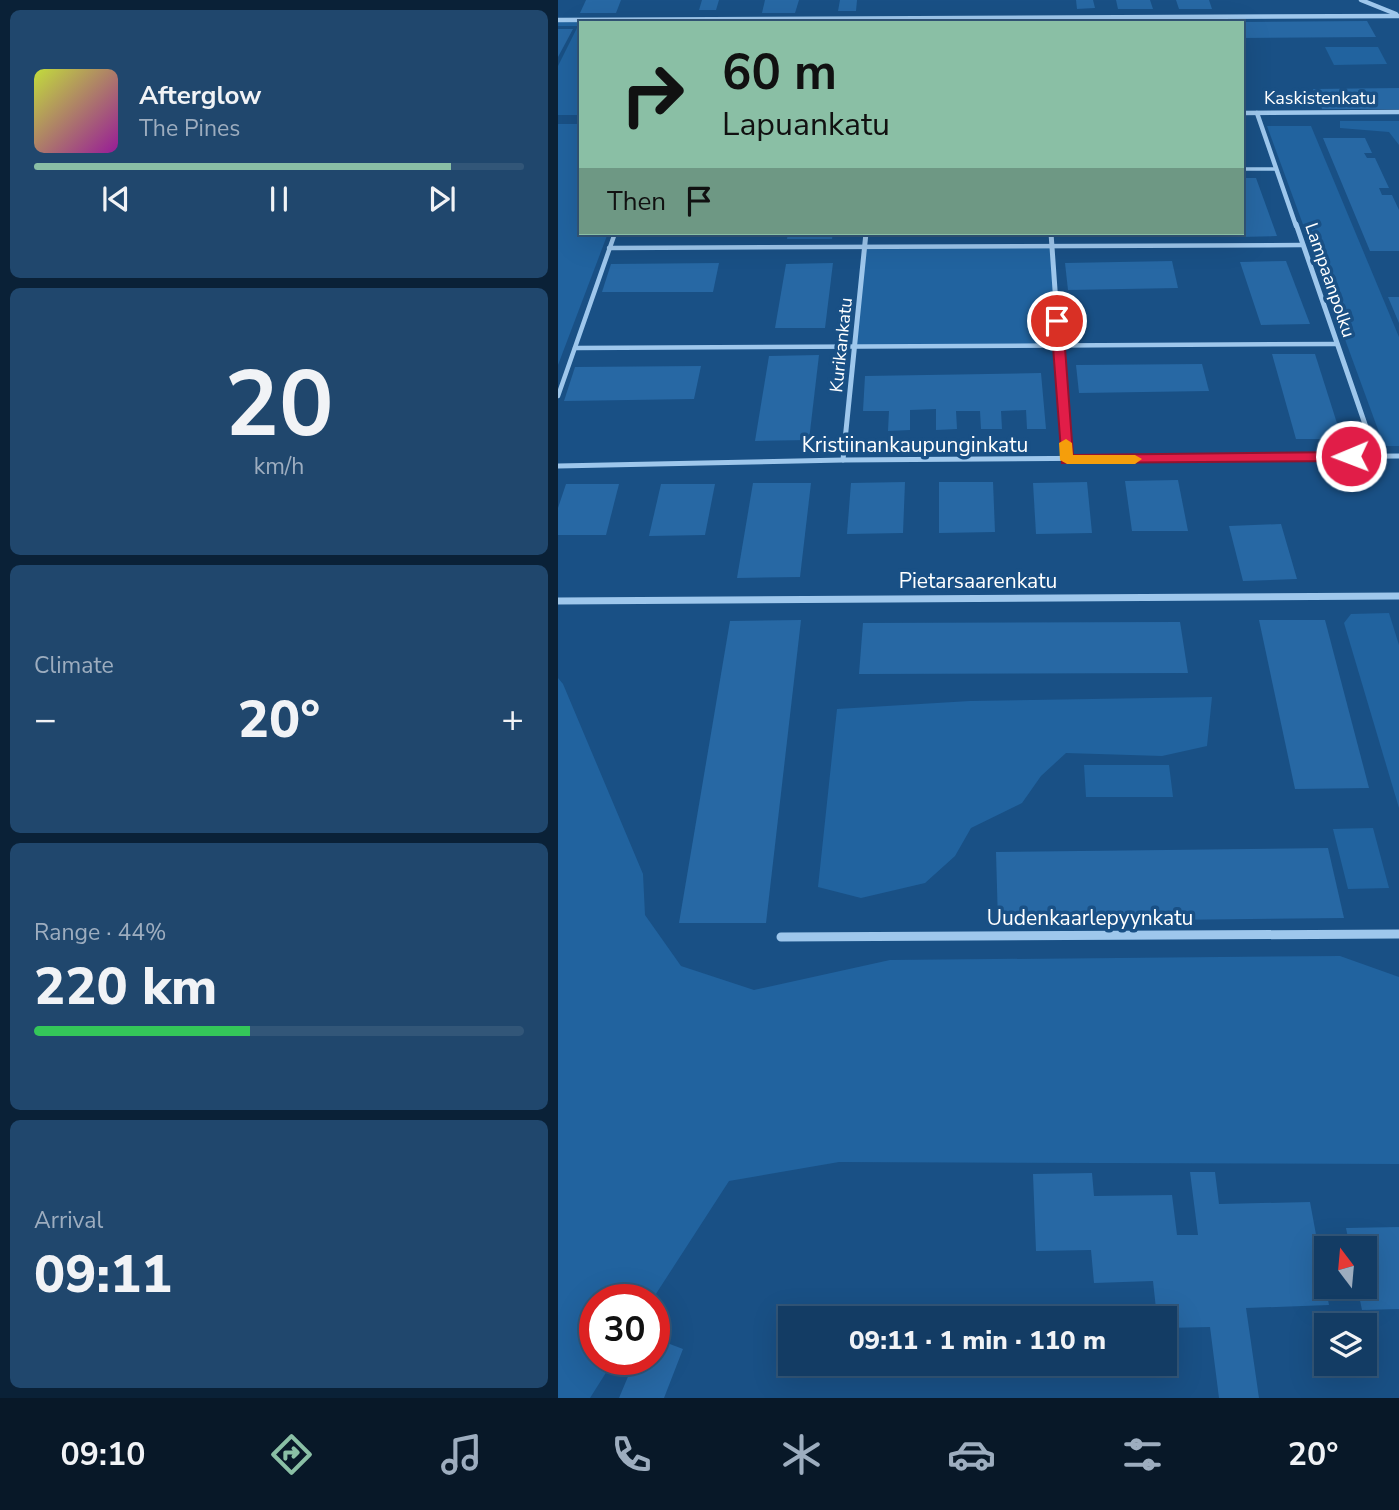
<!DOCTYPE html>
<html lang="en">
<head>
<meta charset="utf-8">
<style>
  :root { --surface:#133c64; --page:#20476d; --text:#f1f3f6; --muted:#9dadbf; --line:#325678; --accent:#8abfa5 }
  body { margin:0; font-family:"Nunito Sans",sans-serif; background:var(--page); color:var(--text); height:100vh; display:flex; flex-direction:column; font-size:26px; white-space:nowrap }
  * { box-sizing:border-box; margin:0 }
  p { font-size:23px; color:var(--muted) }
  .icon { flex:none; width:38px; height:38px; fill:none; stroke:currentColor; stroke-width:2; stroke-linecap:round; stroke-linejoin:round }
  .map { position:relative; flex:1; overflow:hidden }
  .drawer { display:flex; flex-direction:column; gap:10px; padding:10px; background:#0a2137; width:558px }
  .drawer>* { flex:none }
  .top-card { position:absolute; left:21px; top:21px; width:665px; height:214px; border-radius:0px; box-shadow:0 7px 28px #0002,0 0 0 2px var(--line); background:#8abfa5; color:#111; overflow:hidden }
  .needle { width:46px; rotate:344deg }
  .buttons { position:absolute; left:756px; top:1236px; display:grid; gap:14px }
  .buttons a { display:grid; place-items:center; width:63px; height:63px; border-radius:0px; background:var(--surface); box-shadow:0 7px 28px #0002,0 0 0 2px var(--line); font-size:35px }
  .speed { position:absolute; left:21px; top:1284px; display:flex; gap:14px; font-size:35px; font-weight:700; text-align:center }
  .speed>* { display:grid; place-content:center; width:91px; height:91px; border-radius:50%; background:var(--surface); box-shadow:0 7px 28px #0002,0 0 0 2px var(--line); line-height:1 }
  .speed .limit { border:10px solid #d22; background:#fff; color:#111 }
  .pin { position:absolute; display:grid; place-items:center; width:60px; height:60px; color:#fff; margin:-30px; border:4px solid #fff; border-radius:50%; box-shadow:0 2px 7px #0007 }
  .me { position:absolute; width:77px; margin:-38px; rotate:269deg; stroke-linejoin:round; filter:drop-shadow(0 0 5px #0008) }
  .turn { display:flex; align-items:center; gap:24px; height:147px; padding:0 28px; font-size:32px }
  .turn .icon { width:91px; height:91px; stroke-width:2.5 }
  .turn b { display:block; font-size:49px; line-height:60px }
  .then { display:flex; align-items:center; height:66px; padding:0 28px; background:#0003; gap:14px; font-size:26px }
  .big { font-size:52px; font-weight:800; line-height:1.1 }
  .drawer .tile { flex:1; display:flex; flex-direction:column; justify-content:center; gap:10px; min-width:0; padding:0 24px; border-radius:10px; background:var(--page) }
  .drawer .dial { align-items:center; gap:0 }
  .dial b { font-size:91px; line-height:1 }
  .song { display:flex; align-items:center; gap:21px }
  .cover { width:84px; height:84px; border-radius:10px; background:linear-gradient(135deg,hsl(70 70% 55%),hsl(300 70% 35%)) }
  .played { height:7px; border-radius:4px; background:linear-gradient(90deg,var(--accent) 85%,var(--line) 85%) }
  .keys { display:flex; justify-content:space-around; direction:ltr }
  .heat { display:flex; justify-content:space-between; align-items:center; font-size:38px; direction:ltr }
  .charge { height:10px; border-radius:5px; background:linear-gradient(90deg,#34c759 44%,var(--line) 0) }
  .trip { position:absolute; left:220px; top:1306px; width:399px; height:70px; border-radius:0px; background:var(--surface); box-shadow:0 7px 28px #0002,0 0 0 2px var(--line); font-weight:800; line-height:70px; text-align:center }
  .tab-bar { display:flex; height:112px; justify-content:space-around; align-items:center; background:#081828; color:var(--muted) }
  .tab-bar .icon { width:49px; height:49px }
  .tab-bar .current { color:var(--accent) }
  .tab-bar b { font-size:32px; color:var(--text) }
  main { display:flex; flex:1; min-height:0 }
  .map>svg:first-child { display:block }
  .green { fill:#21639f }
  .building { fill:#2768a4 }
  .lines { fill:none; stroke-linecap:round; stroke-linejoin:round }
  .lane-far1 { stroke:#9ec7ec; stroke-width:3.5 }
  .lane { stroke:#9ec7ec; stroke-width:4.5 }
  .street-far3 { stroke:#9ec7ec; stroke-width:4.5 }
  .street-far2 { stroke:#9ec7ec; stroke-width:5 }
  .street-far1 { stroke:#9ec7ec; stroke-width:7 }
  .street { stroke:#9ec7ec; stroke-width:9 }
  .route { fill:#e11d48; stroke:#92132f; stroke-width:2 }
  .slow { fill:#f59e0b }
  .labels { text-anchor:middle; stroke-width:7; stroke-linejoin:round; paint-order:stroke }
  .far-street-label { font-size:18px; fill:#fff; stroke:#195085 }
  .street-label { font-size:21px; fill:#fff; stroke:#195085 }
</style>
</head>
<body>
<main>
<section class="drawer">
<div class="tile">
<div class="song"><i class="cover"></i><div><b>Afterglow</b><p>The Pines</p></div></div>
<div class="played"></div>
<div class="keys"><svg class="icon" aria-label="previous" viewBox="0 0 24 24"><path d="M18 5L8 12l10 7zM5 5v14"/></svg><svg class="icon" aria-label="pause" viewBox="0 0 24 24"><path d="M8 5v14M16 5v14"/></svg><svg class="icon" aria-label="next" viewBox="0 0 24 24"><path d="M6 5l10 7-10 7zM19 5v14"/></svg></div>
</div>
<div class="tile dial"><b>20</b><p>km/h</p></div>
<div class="tile"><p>Climate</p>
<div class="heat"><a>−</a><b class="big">20°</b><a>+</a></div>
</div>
<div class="tile"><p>Range · 44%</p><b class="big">220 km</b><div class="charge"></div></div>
<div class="tile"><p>Arrival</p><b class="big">09:11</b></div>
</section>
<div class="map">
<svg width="841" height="1398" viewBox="0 0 841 1398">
  <rect width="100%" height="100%" fill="#195085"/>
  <g class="green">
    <path d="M50 19 49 23H23V115H0V66L20 26H0V20Z"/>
    <path d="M767 47H820L829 64 776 65Z"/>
    <path d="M782 121H841V145L831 132 782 128Z"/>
    <path d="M0 124H23V233H50L0 365Z"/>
    <path d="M709 126H753L841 337V446H826Z"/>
    <path d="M494 247 501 346 297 347 307 248Z"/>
    <path d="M831 613 841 645V808L786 623 793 614Z"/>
    <path d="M0 678 5 684 85 874 87 915 123 966 196 990 332 960 782 956 841 977V1164L281 1162 171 1181 94 1300H37V1360H56L32 1398H0Z"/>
    <path d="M654 697 649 746 604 756 508 753 483 776 464 803 413 828 397 856 367 883 303 898 260 887 279 709 412 701Z"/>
    <path d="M526 765H611L615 797H528Z"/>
    <path d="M815 828 831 888 790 889 775 829Z"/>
  </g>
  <g class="building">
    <path d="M28 0H63L58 13H22Z"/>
    <path d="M144 0H161L158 10H141Z"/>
    <path d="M207 0H241L237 13H204Z"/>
    <path d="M282 0H299L298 11H280Z"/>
    <path d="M518 0H535L537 8 519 9Z"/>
    <path d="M558 0H592L595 9H560Z"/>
    <path d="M618 0H651L654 9H621Z"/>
    <path d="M809 21 818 37 684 38V22Z"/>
    <path d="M0 29H15L0 57Z"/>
    <path d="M841 88V109H764L755 89Z"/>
    <path d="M765 138H807L814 153H806L809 158H817L831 188H821L824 195H834L841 210V251H812Z"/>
    <path d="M684 178H698L719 236 680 237 679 233H684Z"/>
    <path d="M230 233H275L274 239H229Z"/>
    <path d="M614 261 620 288 510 290 507 263Z"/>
    <path d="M728 261 752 324 703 325 682 262Z"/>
    <path d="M161 263 155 292H44L53 264Z"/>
    <path d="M275 263 267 328H217L228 264Z"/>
    <path d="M830 297H841V323Z"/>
    <path d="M714 354H757L784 439H738Z"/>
    <path d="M261 355 251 440 197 441 211 356Z"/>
    <path d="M644 364 651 391 521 393 518 365Z"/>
    <path d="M143 366 136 399 6 401 17 367Z"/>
    <path d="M483 373 488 429H469L468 410 443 411 444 429H423L422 411H398L399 429 378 430V409L352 410V430L330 431 331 411H305L307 376Z"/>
    <path d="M620 480 630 531H574L567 481Z"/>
    <path d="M347 482 345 533 289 534 293 483Z"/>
    <path d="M381 482H435L437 532 381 533Z"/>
    <path d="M529 482 534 533 478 534 475 483Z"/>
    <path d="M195 483H253L242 577 179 578Z"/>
    <path d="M8 484H61L48 535H0V508Z"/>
    <path d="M103 484H157L147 535 91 536Z"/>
    <path d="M723 524 739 579 685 581 671 526Z"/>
    <path d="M243 620 208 923H121L172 621Z"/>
    <path d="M701 620H767L811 788 737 789Z"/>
    <path d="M622 622 630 673 301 674 305 623Z"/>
    <path d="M770 848 786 918 440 922 438 852Z"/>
    <path d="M632 1172H657L661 1204 752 1202 771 1305 688 1308 701 1398H661L652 1327 607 1328V1318H599L595 1281 536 1283 533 1250 478 1251 475 1174 534 1173 536 1196 614 1195 619 1235H640Z"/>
    <path d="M841 1227V1309L804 1310 799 1286H807V1248H792L788 1228Z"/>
    <path d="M96 1338 125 1349 106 1398H61L77 1360H96Z"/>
  </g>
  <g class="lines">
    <path class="lane-far1" d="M684 169H718"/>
    <g class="lane">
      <path d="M51 248 745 245"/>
      <path d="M17 348 779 344"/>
      <path d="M0 396 57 233"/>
    </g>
    <g class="street-far3">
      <path d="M803 0 838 14"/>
      <path d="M0 20 841 16"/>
      <path d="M684 113 841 112"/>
      <path d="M699 113 738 226"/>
    </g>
    <g class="street-far2">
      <path d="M738 224 818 456"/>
      <path d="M493 233 509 460"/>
      <path d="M285 460 308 233"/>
      <path d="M0 466 285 460 841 456"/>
    </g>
    <path class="street-far1" d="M0 601 841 596"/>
    <path class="street" d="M223 937 841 934"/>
  </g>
  <path class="route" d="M499 318 505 321 515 455 793 452 799 456 793 461 504 463 493 321Z"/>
  <path class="slow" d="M508 439 514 443 515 455H577L584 459 577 464H509L502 460 501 443Z"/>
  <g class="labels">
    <g class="far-street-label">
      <text x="762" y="104">Kaskistenkatu</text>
      <text transform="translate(772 280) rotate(71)" y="6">Lampaanpolku</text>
      <text transform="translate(283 345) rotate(-84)" y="6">Kurikankatu</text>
    </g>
    <g class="street-label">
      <text x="357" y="452">Kristiinankaupunginkatu</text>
      <text x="420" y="588">Pietarsaarenkatu</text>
      <text x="532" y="925">Uudenkaarlepyynkatu</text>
    </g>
  </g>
</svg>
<div class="buttons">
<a><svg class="needle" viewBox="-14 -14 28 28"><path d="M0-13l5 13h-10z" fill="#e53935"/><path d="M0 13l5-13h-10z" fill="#9dadbf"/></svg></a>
<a><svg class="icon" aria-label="layers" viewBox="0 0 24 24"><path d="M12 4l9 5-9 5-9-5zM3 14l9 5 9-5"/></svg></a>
</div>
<div class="speed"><div class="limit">30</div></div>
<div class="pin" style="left:499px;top:321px;background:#d93025"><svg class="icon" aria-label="arrive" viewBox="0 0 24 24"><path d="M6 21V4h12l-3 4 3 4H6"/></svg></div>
<svg class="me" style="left:793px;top:456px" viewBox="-20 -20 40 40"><circle r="17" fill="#e11d48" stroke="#fff" stroke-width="3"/><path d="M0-11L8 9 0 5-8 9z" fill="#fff"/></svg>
<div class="trip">09:11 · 1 min · 110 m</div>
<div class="top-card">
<div class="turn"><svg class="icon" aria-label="right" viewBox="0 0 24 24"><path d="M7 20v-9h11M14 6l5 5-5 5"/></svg><div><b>60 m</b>Lapuankatu</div></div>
<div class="then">Then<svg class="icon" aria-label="arrive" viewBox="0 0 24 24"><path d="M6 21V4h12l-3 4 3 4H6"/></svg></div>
</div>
</div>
</main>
<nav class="tab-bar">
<b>09:10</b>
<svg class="icon current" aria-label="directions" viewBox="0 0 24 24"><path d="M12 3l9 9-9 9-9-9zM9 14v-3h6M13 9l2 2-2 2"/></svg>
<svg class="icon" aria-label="music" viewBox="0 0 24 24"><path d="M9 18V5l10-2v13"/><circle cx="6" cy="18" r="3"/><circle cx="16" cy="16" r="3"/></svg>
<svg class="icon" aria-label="phone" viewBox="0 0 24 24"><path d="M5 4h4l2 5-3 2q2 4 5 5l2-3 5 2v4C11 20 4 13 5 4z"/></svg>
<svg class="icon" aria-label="climate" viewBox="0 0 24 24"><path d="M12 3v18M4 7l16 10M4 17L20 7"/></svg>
<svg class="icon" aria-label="car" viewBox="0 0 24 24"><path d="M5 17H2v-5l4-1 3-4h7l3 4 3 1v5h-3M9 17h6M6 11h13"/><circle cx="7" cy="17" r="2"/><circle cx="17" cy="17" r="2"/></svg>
<svg class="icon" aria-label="filters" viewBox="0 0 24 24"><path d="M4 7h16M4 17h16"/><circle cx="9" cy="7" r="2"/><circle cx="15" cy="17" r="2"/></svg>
<b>20°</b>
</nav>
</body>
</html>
